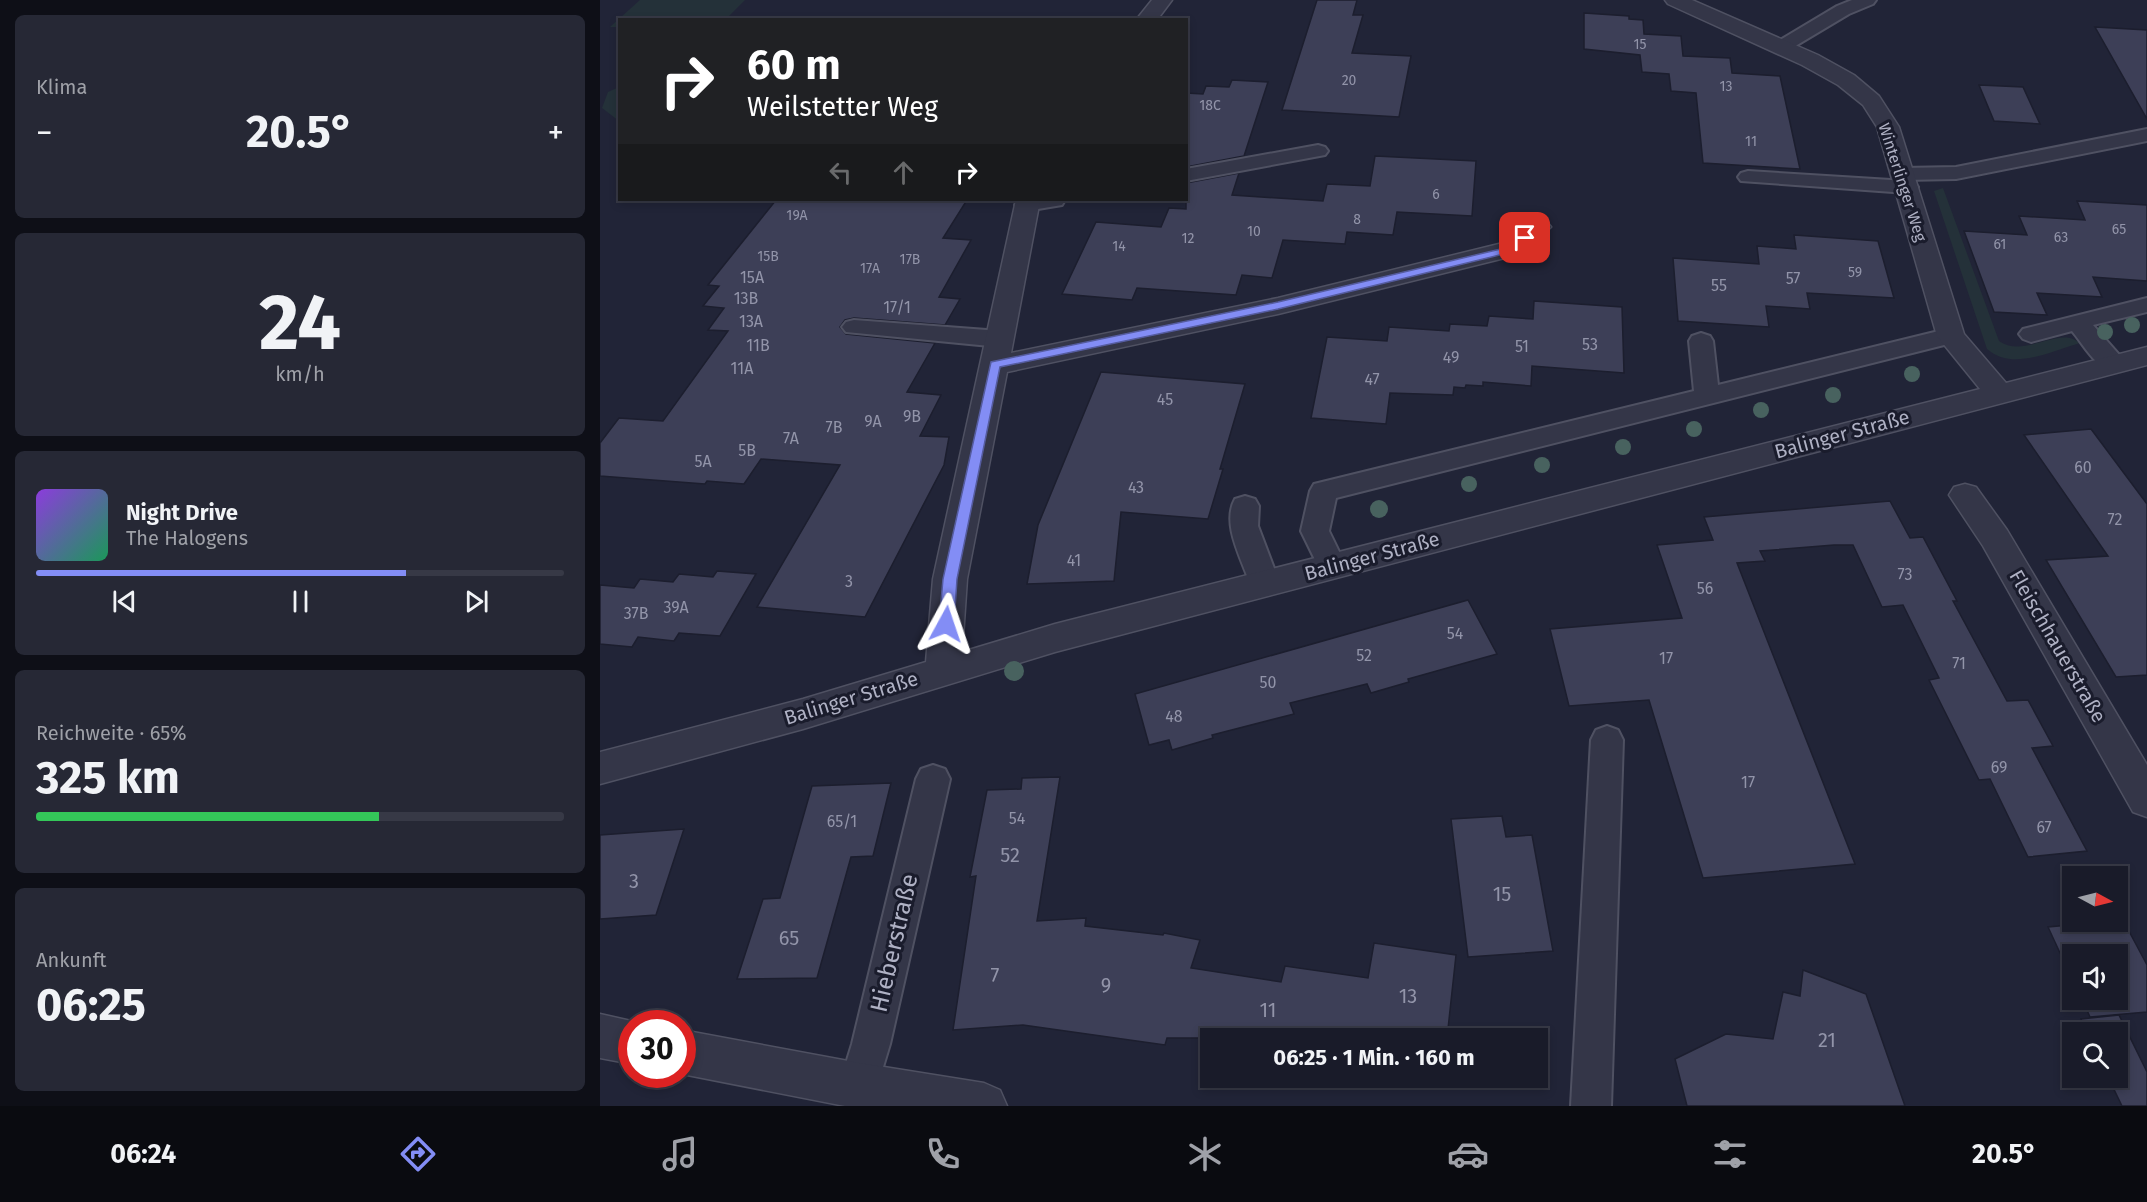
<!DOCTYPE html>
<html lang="de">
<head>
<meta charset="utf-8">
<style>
  :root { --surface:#191b29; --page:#262835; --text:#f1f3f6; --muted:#9fa1a8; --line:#373946; --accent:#838df5 }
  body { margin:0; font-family:"Fira Sans",sans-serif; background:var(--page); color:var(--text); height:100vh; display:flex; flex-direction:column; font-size:22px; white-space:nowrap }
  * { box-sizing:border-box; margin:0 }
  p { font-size:20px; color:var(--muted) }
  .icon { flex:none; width:33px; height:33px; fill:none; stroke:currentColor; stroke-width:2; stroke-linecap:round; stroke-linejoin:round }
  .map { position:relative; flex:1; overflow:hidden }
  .sheet { display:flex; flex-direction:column; gap:15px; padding:15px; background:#0e0f17; width:600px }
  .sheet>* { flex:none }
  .hud { position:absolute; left:18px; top:18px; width:570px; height:183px; border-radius:0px; box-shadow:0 3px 9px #0003,0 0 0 2px var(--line); background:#202124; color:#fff; overflow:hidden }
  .needle { width:39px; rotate:97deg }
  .tools { position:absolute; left:1462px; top:866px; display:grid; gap:12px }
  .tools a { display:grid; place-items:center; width:66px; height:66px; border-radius:0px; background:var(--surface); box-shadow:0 3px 9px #0003,0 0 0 2px var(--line); font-size:30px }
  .speed { position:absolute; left:18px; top:1010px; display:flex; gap:12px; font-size:30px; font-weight:700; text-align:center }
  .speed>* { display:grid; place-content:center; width:78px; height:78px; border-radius:50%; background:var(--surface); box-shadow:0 3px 9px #0003,0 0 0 2px var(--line); line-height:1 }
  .speed .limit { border:9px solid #d22; background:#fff; color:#111 }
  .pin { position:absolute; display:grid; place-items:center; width:51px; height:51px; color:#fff; margin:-26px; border-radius:12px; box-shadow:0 3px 9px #0006 }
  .me { position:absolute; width:66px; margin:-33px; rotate:5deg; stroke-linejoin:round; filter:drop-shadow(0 0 4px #0008) }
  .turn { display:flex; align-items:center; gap:21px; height:126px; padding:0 30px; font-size:27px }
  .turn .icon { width:78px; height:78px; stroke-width:2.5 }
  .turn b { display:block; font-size:42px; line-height:51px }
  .lanes { display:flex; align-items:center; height:57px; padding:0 30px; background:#0003; justify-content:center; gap:30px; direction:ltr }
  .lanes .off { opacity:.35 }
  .big { font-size:45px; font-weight:700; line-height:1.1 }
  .sheet .tile { flex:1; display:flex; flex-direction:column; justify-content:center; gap:9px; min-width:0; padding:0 21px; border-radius:9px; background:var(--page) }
  .sheet .dial { align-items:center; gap:0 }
  .dial b { font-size:78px; line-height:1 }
  .song { display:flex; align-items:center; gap:18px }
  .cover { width:72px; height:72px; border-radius:9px; background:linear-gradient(135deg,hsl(270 70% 55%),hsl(150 70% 35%)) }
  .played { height:6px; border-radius:3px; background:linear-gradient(90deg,var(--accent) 70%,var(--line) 70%) }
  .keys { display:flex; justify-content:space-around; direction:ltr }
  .heat { display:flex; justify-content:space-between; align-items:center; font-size:33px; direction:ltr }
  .charge { height:9px; border-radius:4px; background:linear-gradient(90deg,#34c759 65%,var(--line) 0) }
  .trip { position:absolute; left:600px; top:1028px; width:348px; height:60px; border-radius:0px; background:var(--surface); box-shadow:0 3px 9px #0003,0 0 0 2px var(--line); font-weight:700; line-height:60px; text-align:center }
  .tab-bar { display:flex; height:96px; justify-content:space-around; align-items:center; background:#0a0b10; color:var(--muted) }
  .tab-bar .icon { width:42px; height:42px }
  .tab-bar .active { color:var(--accent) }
  .tab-bar b { font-size:27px; color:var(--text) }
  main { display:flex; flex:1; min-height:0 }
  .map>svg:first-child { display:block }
  .green { fill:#243139 }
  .building { fill:#3d3f57; stroke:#1c1e2e; stroke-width:1.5 }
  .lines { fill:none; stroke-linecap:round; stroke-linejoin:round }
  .service-casing { stroke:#4f5162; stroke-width:4 }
  .minor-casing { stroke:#4f5162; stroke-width:3 }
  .service { fill:#343648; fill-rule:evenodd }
  .minor { fill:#343648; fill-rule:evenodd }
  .tree { fill:#48625f }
  .route { fill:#838df5; stroke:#555c9f; stroke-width:1.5 }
  .labels { text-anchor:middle; stroke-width:6; stroke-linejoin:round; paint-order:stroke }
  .far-number-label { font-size:14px; fill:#9294a9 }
  .far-street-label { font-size:16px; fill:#afb1c4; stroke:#1a1c2c }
  .number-label { font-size:16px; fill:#9294a9 }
  .street-label { font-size:20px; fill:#afb1c4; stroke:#1a1c2c }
  .near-number-label { font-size:20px; fill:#9294a9 }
  .near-street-label { font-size:24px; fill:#afb1c4; stroke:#1a1c2c }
</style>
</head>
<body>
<main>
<section class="sheet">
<div class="tile"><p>Klima</p>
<div class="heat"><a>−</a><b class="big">20.5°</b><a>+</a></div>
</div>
<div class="tile dial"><b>24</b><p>km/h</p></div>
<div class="tile">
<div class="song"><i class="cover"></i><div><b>Night Drive</b><p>The Halogens</p></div></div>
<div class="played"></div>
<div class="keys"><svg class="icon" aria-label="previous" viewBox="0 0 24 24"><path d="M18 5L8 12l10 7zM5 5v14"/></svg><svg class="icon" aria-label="pause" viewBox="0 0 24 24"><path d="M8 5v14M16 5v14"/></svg><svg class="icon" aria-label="next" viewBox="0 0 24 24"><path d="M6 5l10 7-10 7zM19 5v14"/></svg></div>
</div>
<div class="tile"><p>Reichweite · 65%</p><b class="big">325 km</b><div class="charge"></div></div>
<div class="tile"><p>Ankunft</p><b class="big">06:25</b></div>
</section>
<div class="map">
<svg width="1547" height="1106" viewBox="0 0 1547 1106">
  <rect width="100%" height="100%" fill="#212437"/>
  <g class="green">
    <path d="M40 0H145L126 19 20 20 19 27H10Z"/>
    <path d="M19 87V121L2 108 8 92Z"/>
    <path d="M1343 188 1399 341C1424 359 1461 325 1479 343L1477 344C1449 352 1412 371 1387 349L1334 191Z"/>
  </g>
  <g class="building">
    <path d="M717 0H757L753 15H763L752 53 811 56 799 117 682 110Z"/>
    <path d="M984 13 1029 16V19L1043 20 1044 34 1081 36 1083 56 1130 58 1132 73 1180 76 1200 169 1103 163 1096 93 1071 91 1069 74 1042 72 1040 55 984 49Z"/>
    <path d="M1495 27 1547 30V119Z"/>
    <path d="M632 80 668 82 644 156 586 167V93L603 94 606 86 629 87Z"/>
    <path d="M1379 85 1423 87 1440 124 1394 121Z"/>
    <path d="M775 156 876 161 872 216 797 212 793 235 747 232 745 244 683 240 672 278 642 275 636 295 537 288 532 300 462 294 496 222 561 227 569 208 586 209V183L639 173 632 195 723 201 727 184 770 186Z"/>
    <path d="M176 200H367L343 238 371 240 339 297 360 299 345 325 254 318 245 320 240 327 246 334 335 343 307 392 341 395 320 436 349 437 344 465 265 617 157 607 240 465 161 459 144 484 107 481 105 484 0 476V443L19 418 63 421 128 331 108 330 124 308 103 306 119 286 108 285Z"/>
    <path d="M1477 201 1547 205V281L1493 277 1502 297 1437 293 1447 315 1394 312 1364 231 1427 235 1419 216 1485 220Z"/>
    <path d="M1194 235 1278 241 1294 298 1207 293 1210 309 1166 306 1169 327 1078 321 1073 258 1159 264 1157 246 1196 249Z"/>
    <path d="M934 301 1022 307 1024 373 932 366 931 386 883 382V386L866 385 865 388 854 387 853 395 790 393 786 424 711 418 727 337 787 341 789 327 849 331 850 324 887 326 889 316 933 319Z"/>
    <path d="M501 372 645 384 620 469H623L608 519 521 512 514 581 427 584 438 525Z"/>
    <path d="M1491 429 1547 504V675L1516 677 1446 560 1508 556 1424 435Z"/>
    <path d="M1290 501 1310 538 1323 537 1357 601H1353L1407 701 1428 700 1453 746 1432 748 1487 851 1428 857 1390 779 1379 780 1329 680 1339 678 1303 605 1282 607 1253 545H1234L1160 551 1165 561 1137 563 1255 864 1103 878 1049 700 969 706 950 629 1082 618 1057 545 1113 540 1104 517Z"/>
    <path d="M117 571 156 574 120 636 79 633 74 641 38 637 32 647 0 644V585L34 588 40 579 73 582 79 574 113 577Z"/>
    <path d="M868 600 897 654 808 679 809 682 771 693 767 684 690 703 694 714 612 735 613 738 572 750 569 740 549 745 535 694Z"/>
    <path d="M460 777 437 921 486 918 485 926 563 935 564 933 600 940 591 968 681 982 685 966 768 978 774 943 856 955 847 1038H567L565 1045 423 1025 353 1030 376 876 370 877 387 790 421 789 422 778Z"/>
    <path d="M291 783 273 856 251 857 217 978 137 979 163 899 180 898 212 786Z"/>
    <path d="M902 816 906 837 932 835 953 951 868 957 851 819Z"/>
    <path d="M84 829 56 915 0 919V835Z"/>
    <path d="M1523 920 1547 965V1012L1490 1017 1482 999H1518V954H1473V981L1448 927Z"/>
    <path d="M1203 970 1266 994 1305 1106H1087L1075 1059 1126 1034 1173 1039 1183 992 1200 996Z"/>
    <path d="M1519 1015 1547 1072V1106H1522L1508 1077H1518V1032H1487L1481 1019Z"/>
  </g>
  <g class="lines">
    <defs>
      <g id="service">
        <path d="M1252 0H1276L1273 4 1249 14 1187 51H1175L1172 47 1175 43 1237 6Z"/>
        <path d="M1547 129V141L1356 179 1303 180 1296 178 1293 174 1296 170 1303 168 1356 167Z"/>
        <path d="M718 145 725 147 728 151 725 155 586 181V169Z"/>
        <path d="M1148 171 1307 181 1314 183 1318 187 1314 191 1307 193 1141 181 1138 177 1141 173Z"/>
        <path d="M418 200H465L462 205 426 211 418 210 415 205Z"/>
        <path d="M1547 298V312L1493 325 1522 358 1525 364 1522 370C1499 376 1485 346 1472 331L1431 342 1423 339 1419 334 1423 329Z"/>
        <path d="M254 320 400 331 409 334 412 339 409 344 400 347 246 332 242 327 246 322Z"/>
        <path d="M1351 328 1360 331 1363 336 1360 341 736 498 729 531 746 566 742 574 732 577 722 574 701 531 710 491 714 484 1094 391 1089 341 1092 336 1101 333 1110 336 1113 341 1118 385Z"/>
        <path d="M645 496 655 499 659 506 658 526 680 584 675 592 665 595 655 592 650 584C642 559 621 524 635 499Z"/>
        <path d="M1007 726 1018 730 1023 740 1011 1106H971L991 740 996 730Z"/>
        <path d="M333 765 345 769 350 779 290 1044 273 1100 259 1106 245 1100 239 1086 252 1044 316 779 321 769Z"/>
      </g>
      <g id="minor">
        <path d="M552 0H572L557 20H536Z"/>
        <path d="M1065 0H1092L1218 55 1254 75 1279 96 1299 127 1364 334 1406 383 1547 347V365L455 652 203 729 0 784V752L203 699 326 662 333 579 416 200H440L411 353 678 298 903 243C917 232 928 217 947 222L951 227 921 254 678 314 407 372 367 579 362 652 455 624 1380 389 1337 336 1277 127 1263 105 1238 85 1202 65 1068 4Z"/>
        <path d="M1365 484 1376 487 1407 530 1547 765V817L1533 812 1383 546 1349 495 1354 487Z"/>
        <path d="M0 1014 40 1023H32V1064L0 1058Z"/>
        <path d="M82 1030 259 1063 384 1083 400 1090 407 1106H245L82 1074Z"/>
      </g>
    </defs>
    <use href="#service" class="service-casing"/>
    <use href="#minor" class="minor-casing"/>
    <use href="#service" class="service"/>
    <use href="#minor" class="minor"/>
  </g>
  <g class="tree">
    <circle cx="1532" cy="325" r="8"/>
    <circle cx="1505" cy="332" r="8"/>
    <circle cx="1312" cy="374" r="8"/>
    <circle cx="1233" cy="395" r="8"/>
    <circle cx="1161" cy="410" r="8"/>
    <circle cx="1094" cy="429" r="8"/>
    <circle cx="1023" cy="447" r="8"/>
    <circle cx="942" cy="465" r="8"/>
    <circle cx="869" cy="484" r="8"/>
    <circle cx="779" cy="509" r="9"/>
    <circle cx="414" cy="671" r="10"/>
  </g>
  <path class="route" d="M925 235 930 238 916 251 678 309 400 367 357 579 354 624 351 628H341L339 624 343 579 391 362 678 302 909 247Z"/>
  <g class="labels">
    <g class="far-number-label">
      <text x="1040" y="49">15</text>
      <text x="749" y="85">20</text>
      <text x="1126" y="91">13</text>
      <text x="610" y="110">18C</text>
      <text x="1151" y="146">11</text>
      <text x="836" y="199">6</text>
      <text x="197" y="220">19A</text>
      <text x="757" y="224">8</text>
      <text x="1519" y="234">65</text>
      <text x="654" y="236">10</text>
      <text x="1461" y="242">63</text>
      <text x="588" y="243">12</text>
      <text x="1400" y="249">61</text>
      <text x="519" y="251">14</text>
      <text x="168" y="261">15B</text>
      <text x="310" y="264">17B</text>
      <text x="270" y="273">17A</text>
      <text x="1255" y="277">59</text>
    </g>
    <g class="far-street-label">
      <text transform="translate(1303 182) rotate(72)" y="6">Winterlinger Weg</text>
    </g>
    <g class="number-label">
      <text x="152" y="283">15A</text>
      <text x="1193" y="284">57</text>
      <text x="1119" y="291">55</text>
      <text x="146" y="304">13B</text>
      <text x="297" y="313">17/1</text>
      <text x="151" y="327">13A</text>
      <text x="990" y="350">53</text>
      <text x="158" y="351">11B</text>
      <text x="922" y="352">51</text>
      <text x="851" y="363">49</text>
      <text x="142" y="374">11A</text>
      <text x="772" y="385">47</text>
      <text x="565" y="405">45</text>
      <text x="312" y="422">9B</text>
      <text x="273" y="427">9A</text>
      <text x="234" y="433">7B</text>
      <text x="191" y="444">7A</text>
      <text x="147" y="456">5B</text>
      <text x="103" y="467">5A</text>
      <text x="1483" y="473">60</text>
      <text x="536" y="493">43</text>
      <text x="1515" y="525">72</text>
      <text x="474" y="566">41</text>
      <text x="1305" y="580">73</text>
      <text x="249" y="587">3</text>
      <text x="1105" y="594">56</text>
      <text x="76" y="613">39A</text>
      <text x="36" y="619">37B</text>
      <text x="855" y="639">54</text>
      <text x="764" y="661">52</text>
      <text x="1066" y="664">17</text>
      <text x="1359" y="669">71</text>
      <text x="668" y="688">50</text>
      <text x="574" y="722">48</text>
      <text x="1399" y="773">69</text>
      <text x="1148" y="788">17</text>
      <text x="417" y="824">54</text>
      <text x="242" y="827">65/1</text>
      <text x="1444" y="833">67</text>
    </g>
    <g class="street-label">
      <text transform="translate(1242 434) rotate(-15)" y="7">Balinger Straße</text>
      <text transform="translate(772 556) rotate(-15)" y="7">Balinger Straße</text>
      <text transform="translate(1458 646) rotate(60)" y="7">Fleischhauerstraße</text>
      <text transform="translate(251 698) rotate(-17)" y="7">Balinger Straße</text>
    </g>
    <g class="near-number-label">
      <text x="410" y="862">52</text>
      <text x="34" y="888">3</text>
      <text x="902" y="901">15</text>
      <text x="189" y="945">65</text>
      <text x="395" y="982">7</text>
      <text x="506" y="992">9</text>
      <text x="808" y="1003">13</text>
      <text x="668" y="1017">11</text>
      <text x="1227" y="1047">21</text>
    </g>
    <g class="near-street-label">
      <text transform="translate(294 943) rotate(-77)" y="8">Hieberstraße</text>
    </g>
  </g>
</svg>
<div class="tools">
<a><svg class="needle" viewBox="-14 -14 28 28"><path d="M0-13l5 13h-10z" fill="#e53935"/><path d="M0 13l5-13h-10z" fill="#9fa1a8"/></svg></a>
<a><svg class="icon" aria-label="sound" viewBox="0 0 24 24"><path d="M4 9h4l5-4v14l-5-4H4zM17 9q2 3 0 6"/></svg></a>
<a><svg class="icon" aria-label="search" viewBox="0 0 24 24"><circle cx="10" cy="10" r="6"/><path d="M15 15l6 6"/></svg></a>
</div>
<div class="speed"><div class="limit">30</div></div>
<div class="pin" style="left:925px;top:238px;background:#d93025"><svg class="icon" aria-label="arrive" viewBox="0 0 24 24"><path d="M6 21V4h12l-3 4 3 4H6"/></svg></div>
<svg class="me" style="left:346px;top:624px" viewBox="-20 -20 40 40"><path d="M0-17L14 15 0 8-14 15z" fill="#838df5" stroke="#fff" stroke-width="4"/></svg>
<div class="trip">06:25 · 1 Min. · 160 m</div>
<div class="hud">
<div class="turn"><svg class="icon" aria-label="right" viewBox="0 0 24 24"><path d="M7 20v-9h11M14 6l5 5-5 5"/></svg><div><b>60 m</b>Weilstetter Weg</div></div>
<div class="lanes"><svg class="icon off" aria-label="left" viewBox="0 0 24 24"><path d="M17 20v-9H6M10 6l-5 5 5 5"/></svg><svg class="icon off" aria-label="ahead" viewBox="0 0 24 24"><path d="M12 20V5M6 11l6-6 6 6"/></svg><svg class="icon" aria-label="right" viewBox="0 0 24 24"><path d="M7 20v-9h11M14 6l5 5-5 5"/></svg></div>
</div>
</div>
</main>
<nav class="tab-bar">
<b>06:24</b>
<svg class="icon active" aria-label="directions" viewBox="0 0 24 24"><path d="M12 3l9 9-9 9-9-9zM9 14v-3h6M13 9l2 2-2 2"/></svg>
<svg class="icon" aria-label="music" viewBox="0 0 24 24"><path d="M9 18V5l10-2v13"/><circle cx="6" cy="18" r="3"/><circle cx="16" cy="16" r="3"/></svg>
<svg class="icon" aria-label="phone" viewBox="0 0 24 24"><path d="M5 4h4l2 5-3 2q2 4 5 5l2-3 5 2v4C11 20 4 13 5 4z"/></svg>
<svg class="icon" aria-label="climate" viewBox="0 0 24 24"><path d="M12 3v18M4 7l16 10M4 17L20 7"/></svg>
<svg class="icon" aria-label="car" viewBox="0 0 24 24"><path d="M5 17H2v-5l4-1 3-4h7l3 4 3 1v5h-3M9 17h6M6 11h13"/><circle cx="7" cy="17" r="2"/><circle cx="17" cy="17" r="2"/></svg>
<svg class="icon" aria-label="filters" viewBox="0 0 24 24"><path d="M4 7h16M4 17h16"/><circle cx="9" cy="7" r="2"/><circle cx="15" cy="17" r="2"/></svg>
<b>20.5°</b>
</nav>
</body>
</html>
